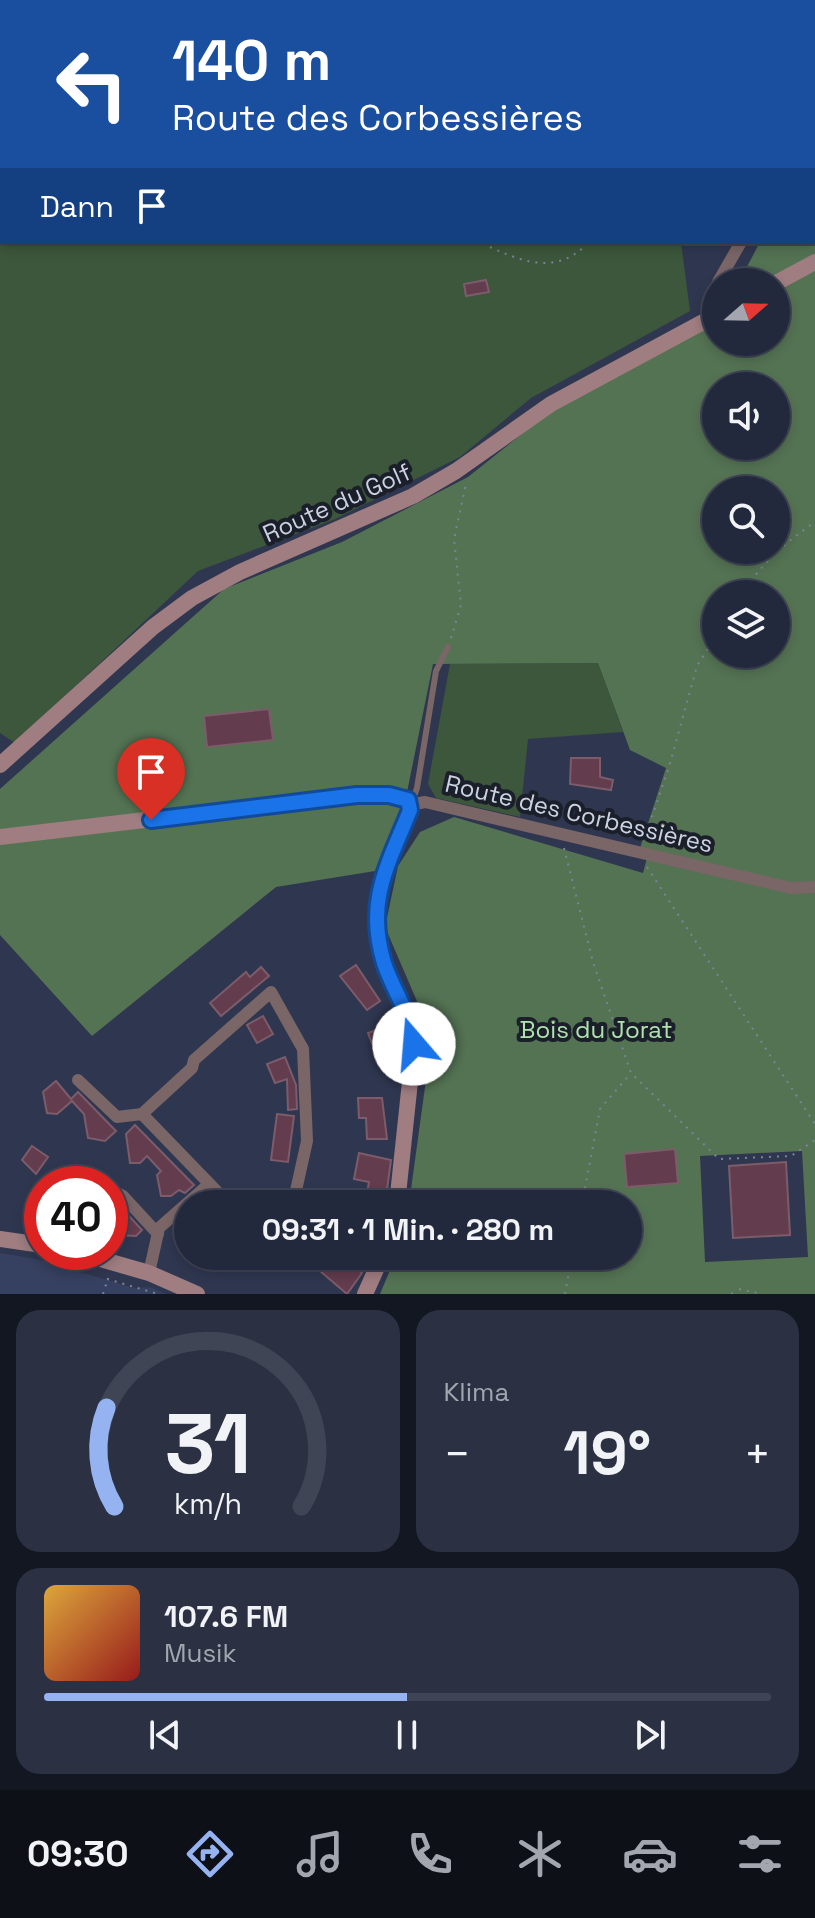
<!DOCTYPE html>
<html lang="de">
<head>
<meta charset="utf-8">
<style>
  :root { --surface:#23293c; --page:#2b3143; --text:#f1f3f6; --muted:#a3a6af; --line:#404556; --accent:#95b2f1 }
  body { margin:0; font-family:"Space Grotesk",sans-serif; background:var(--page); color:var(--text); height:100vh; display:flex; flex-direction:column; font-size:30px; white-space:nowrap }
  * { box-sizing:border-box; margin:0 }
  p { font-size:26px; color:var(--muted) }
  .icon { flex:none; width:44px; height:44px; fill:none; stroke:currentColor; stroke-width:2; stroke-linecap:round; stroke-linejoin:round }
  .map { position:relative; height:1294px; overflow:hidden }
  .details { display:flex; flex-direction:column; gap:16px; padding:16px; background:#131721; flex:1 }
  .details>* { flex:none }
  .banner { position:absolute; left:0px; top:0px; width:816px; height:244px; box-shadow:0 4px 12px #0003,0 0 0 2px var(--line); background:#1a4fa0; color:#fff; overflow:hidden }
  .needle { width:52px; rotate:70deg }
  .buttons { position:absolute; left:702px; top:268px; display:grid; gap:16px }
  .buttons a { display:grid; place-items:center; width:88px; height:88px; border-radius:50%; background:var(--surface); box-shadow:0 4px 12px #0003,0 0 0 2px var(--line); font-size:40px }
  .speed { position:absolute; left:24px; top:1166px; display:flex; gap:16px; font-size:40px; font-weight:700; text-align:center }
  .speed>* { display:grid; place-content:center; width:104px; height:104px; border-radius:50%; background:var(--surface); box-shadow:0 4px 12px #0003,0 0 0 2px var(--line); line-height:1 }
  .speed .limit { border:12px solid #d22; background:#fff; color:#111 }
  .pin { position:absolute; display:grid; place-items:center; width:68px; height:68px; color:#fff; margin:-82px -34px; border-radius:50% 50% 50% 0; rotate:-45deg; box-shadow:0 0 8px #0007 }
  .pin .icon { rotate:45deg }
  .me { position:absolute; width:88px; margin:-44px; rotate:342deg; stroke-linejoin:round; filter:drop-shadow(0 0 6px #0008) }
  .turn { display:flex; align-items:center; gap:28px; height:168px; padding:0 40px; font-size:36px }
  .turn .icon { width:104px; height:104px; stroke-width:2.5 }
  .turn b { display:block; font-size:56px; line-height:68px }
  .then { display:flex; align-items:center; height:76px; padding:0 40px; background:#0003; gap:16px; font-size:30px }
  .big { font-size:60px; font-weight:700; line-height:1.1 }
  .details .tile { flex:1; display:flex; flex-direction:column; justify-content:center; gap:12px; min-width:0; padding:0 28px; border-radius:24px; background:var(--page) }
  .details .dial { align-items:center; gap:0 }
  .dial svg { height:208px; overflow:visible; fill:none; stroke:var(--line); stroke-width:7; stroke-linecap:round; text-anchor:middle }
  .dial text { fill:var(--text); stroke:none }
  .song { display:flex; align-items:center; gap:24px }
  .cover { width:96px; height:96px; border-radius:12px; background:linear-gradient(135deg,hsl(40 70% 55%),hsl(0 70% 35%)) }
  .played { height:8px; border-radius:4px; background:linear-gradient(90deg,var(--accent) 50%,var(--line) 50%) }
  .keys { display:flex; justify-content:space-around; direction:ltr }
  .heat { display:flex; justify-content:space-between; align-items:center; font-size:44px; direction:ltr }
  .details .tiles { flex:1; display:grid; gap:16px; grid-template-columns:1fr 1fr }
  .tile:last-child { grid-column:span 2 }
  .trip { position:absolute; left:174px; top:1190px; width:468px; height:80px; border-radius:40px; background:var(--surface); box-shadow:0 4px 12px #0003,0 0 0 2px var(--line); font-weight:700; line-height:80px; text-align:center }
  .tab-bar { display:flex; height:128px; justify-content:space-around; align-items:center; background:#0e1018; color:var(--muted) }
  .tab-bar .icon { width:56px; height:56px }
  .tab-bar .on { color:var(--accent) }
  .tab-bar b { font-size:36px; color:var(--text) }
  .map>svg:first-child { display:block }
  .built { fill:#364060 }
  .green { fill:#3c573b }
  .forest { fill:#547353; fill-rule:evenodd }
  .building { fill:#633c4d; stroke:#7c5c6a; stroke-width:2 }
  .lines { fill:none; stroke-linecap:round; stroke-linejoin:round }
  .path { stroke:#7c8398; stroke-width:2; stroke-dasharray:2 6; stroke-linecap:butt }
  .lane { stroke:#7a6567; stroke-width:6 }
  .street { stroke:#7a6567; stroke-width:12 }
  .secondary { stroke:#9f7d81; stroke-width:16 }
  .route-casing { stroke:#114b97; stroke-width:20 }
  .route { stroke:#1a73e8; stroke-width:14 }
  .labels { text-anchor:middle; stroke-width:8; stroke-linejoin:round; paint-order:stroke }
  .street-label { font-size:24px; fill:#ccd2e2; stroke:#1b1f2a }
  .park-label { font-size:24px; fill:#afe2ac; stroke:#1b1f2a }
</style>
</head>
<body>
<div class="map">
<svg width="815" height="1294" viewBox="0 0 815 1294">
  <rect width="100%" height="100%" fill="#2f3750"/>
  <path class="built" d="M0 1253 36 1259 134 1288 150 1287 166 1294H0Z"/>
  <g class="green">
    <path d="M0 0H686L2 2V242H681L690 311 531 398 460 457 333 520 198 571 15 743 0 733Z"/>
    <path d="M598 663 623 732 528 739 520 817 436 798 428 784 450 664Z"/>
  </g>
  <path class="forest" d="M734 0H815V1294H380L396 1256H628V1204H409L432 1036 385 927 398 866 420 832 454 817 643 873 649 850 640 848 666 768 630 750 598 663 433 664 405 802 375 871 276 887 92 1036 0 935V789L224 589 342 542 468 477 543 417 716 322V342H776V282H739L760 242H814V2ZM716 386H776V446H716ZM716 490H776V550H716ZM716 594H776V654H716ZM802 1151 808 1257 705 1262 700 1156Z"/>
  <g class="building">
    <path d="M486 280 489 292 466 296 464 284Z"/>
    <path d="M269 709 273 740 207 747 204 716Z"/>
    <path d="M571 758H600V777L613 780 611 790 570 784Z"/>
    <path d="M356 965 380 1001 367 1010 340 976Z"/>
    <path d="M261 967 269 976 221 1016 210 1003 246 972 250 977Z"/>
    <path d="M263 1016 273 1034 257 1043 247 1025Z"/>
    <path d="M386 1026 398 1058 380 1064 368 1033Z"/>
    <path d="M285 1057 296 1085 297 1109 288 1110 287 1079 275 1083 267 1064Z"/>
    <path d="M56 1081 71 1099 78 1092 116 1131 105 1141 88 1138 84 1114 72 1101 57 1114 47 1113 43 1092Z"/>
    <path d="M358 1098H382L387 1139H367L366 1118H359Z"/>
    <path d="M277 1114 294 1116 288 1162 271 1160Z"/>
    <path d="M135 1125 194 1185 185 1193 179 1190 171 1196H161L157 1175 161 1171 147 1156 140 1163H130L126 1134Z"/>
    <path d="M32 1146 48 1157 36 1174 22 1160Z"/>
    <path d="M675 1149 678 1183 627 1187 624 1154Z"/>
    <path d="M359 1153 391 1160 385 1204H365L369 1182 354 1179Z"/>
    <path d="M786 1162 790 1235 733 1238 729 1166Z"/>
    <path d="M261 1189 284 1201V1204H253Z"/>
    <path d="M117 1203 142 1230 136 1236 116 1235 118 1230H110V1211Z"/>
    <path d="M223 1256H270L254 1270 250 1264 242 1271 231 1270Z"/>
    <path d="M322 1256H344L362 1273 347 1294 313 1265Z"/>
  </g>
  <g class="lines">
    <g class="path">
      <path d="M629 0V2"/>
      <path d="M681 0V2"/>
      <path d="M490 247C525 263 558 275 589 242"/>
      <path d="M742 594C761 564 786 542 815 522"/>
      <path d="M451 638 461 605 454 539 466 484"/>
      <path d="M644 840 669 767 697 666 716 636"/>
      <path d="M564 848 593 962 631 1073 719 1159 791 1156 815 1140"/>
      <path d="M647 867 815 1124"/>
      <path d="M582 1204 600 1109 630 1074"/>
      <path d="M107 1279 158 1294"/>
      <path d="M739 1289 762 1294"/>
      <path d="M103 1294 108 1278"/>
      <path d="M565 1294 572 1256"/>
      <path d="M731 1294 737 1290"/>
    </g>
    <path class="lane" d="M412 802 417 788 436 671 448 647"/>
    <g class="street">
      <path d="M814 100 815 98"/>
      <path d="M718 282 741 242"/>
      <path d="M709 319 708 301 716 286"/>
      <path d="M410 805 425 802 791 888 815 887"/>
      <path d="M78 1080 117 1117 142 1114 192 1068 194 1060 271 992 303 1049 307 1141 293 1204"/>
      <path d="M142 1114 229 1204"/>
      <path d="M85 1174 102 1184"/>
      <path d="M110 1189 123 1196 158 1234"/>
      <path d="M149 1273 159 1228 209 1184"/>
    </g>
    <g class="secondary">
      <path d="M776 283 815 262"/>
      <path d="M0 765 153 627 192 598 240 572 413 496 456 471 551 404 716 315"/>
      <path d="M0 837 357 795H389L408 800 410 810C387 865 365 901 384 963 393 991 412 1015 414 1044L397 1204"/>
      <path d="M0 1239 42 1245"/>
      <path d="M76 1252 149 1273 197 1294"/>
      <path d="M365 1294 382 1256"/>
    </g>
  </g>
  <g class="lines">
    <defs>
      <path id="route" d="M151 820 357 795H389L408 800 410 810C388 865 365 901 384 963 393 991 412 1015 414 1044"/>
    </defs>
    <use href="#route" class="route-casing"/>
    <use href="#route" class="route"/>
  </g>
  <g class="labels">
    <g class="street-label">
      <text transform="translate(337 503) rotate(-24)" y="8">Route du Golf</text>
      <text transform="translate(579 814) rotate(13)" y="8">Route des Corbessières</text>
    </g>
    <g class="park-label">
      <text x="596" y="1038">Bois du Jorat</text>
    </g>
  </g>
</svg>
<div class="buttons">
<a><svg class="needle" viewBox="-14 -14 28 28"><path d="M0-13l5 13h-10z" fill="#e53935"/><path d="M0 13l5-13h-10z" fill="#a3a6af"/></svg></a>
<a><svg class="icon" aria-label="sound" viewBox="0 0 24 24"><path d="M4 9h4l5-4v14l-5-4H4zM17 9q2 3 0 6"/></svg></a>
<a><svg class="icon" aria-label="search" viewBox="0 0 24 24"><circle cx="10" cy="10" r="6"/><path d="M15 15l6 6"/></svg></a>
<a><svg class="icon" aria-label="layers" viewBox="0 0 24 24"><path d="M12 4l9 5-9 5-9-5zM3 14l9 5 9-5"/></svg></a>
</div>
<div class="speed"><div class="limit">40</div></div>
<div class="pin" style="left:151px;top:820px;background:#d93025"><svg class="icon" aria-label="arrive" viewBox="0 0 24 24"><path d="M6 21V4h12l-3 4 3 4H6"/></svg></div>
<svg class="me" style="left:414px;top:1044px" viewBox="-20 -20 40 40"><circle r="19" fill="#fff"/><path d="M0-13L10 11 0 6-10 11z" fill="#1a73e8"/></svg>
<div class="trip">09:31 · 1 Min. · 280 m</div>
<div class="banner">
<div class="turn"><svg class="icon" aria-label="left" viewBox="0 0 24 24"><path d="M17 20v-9H6M10 6l-5 5 5 5"/></svg><div><b>140 m</b>Route des Corbessières</div></div>
<div class="then">Dann<svg class="icon" aria-label="arrive" viewBox="0 0 24 24"><path d="M6 21V4h12l-3 4 3 4H6"/></svg></div>
</div>
</div>
<section class="details">
<div class="tiles">
<div class="tile dial"><svg viewBox="0 0 100 80">
<path d="M14 69A42 42 0 1 1 86 69"/>
<path d="M14 69A42 42 0 0 1 11 31" stroke="#95b2f1"/>
<text x="50" y="56" font-size="32" font-weight="700">31</text>
<text x="50" y="72" font-size="11">km/h</text>
</svg></div>
<div class="tile"><p>Klima</p>
<div class="heat"><a>−</a><b class="big">19°</b><a>+</a></div>
</div>
<div class="tile">
<div class="song"><i class="cover"></i><div><b>107.6 FM</b><p>Musik</p></div></div>
<div class="played"></div>
<div class="keys"><svg class="icon" aria-label="previous" viewBox="0 0 24 24"><path d="M18 5L8 12l10 7zM5 5v14"/></svg><svg class="icon" aria-label="pause" viewBox="0 0 24 24"><path d="M8 5v14M16 5v14"/></svg><svg class="icon" aria-label="next" viewBox="0 0 24 24"><path d="M6 5l10 7-10 7zM19 5v14"/></svg></div>
</div>
</div>
</section>
<nav class="tab-bar">
<b>09:30</b>
<svg class="icon on" aria-label="directions" viewBox="0 0 24 24"><path d="M12 3l9 9-9 9-9-9zM9 14v-3h6M13 9l2 2-2 2"/></svg>
<svg class="icon" aria-label="music" viewBox="0 0 24 24"><path d="M9 18V5l10-2v13"/><circle cx="6" cy="18" r="3"/><circle cx="16" cy="16" r="3"/></svg>
<svg class="icon" aria-label="phone" viewBox="0 0 24 24"><path d="M5 4h4l2 5-3 2q2 4 5 5l2-3 5 2v4C11 20 4 13 5 4z"/></svg>
<svg class="icon" aria-label="climate" viewBox="0 0 24 24"><path d="M12 3v18M4 7l16 10M4 17L20 7"/></svg>
<svg class="icon" aria-label="car" viewBox="0 0 24 24"><path d="M5 17H2v-5l4-1 3-4h7l3 4 3 1v5h-3M9 17h6M6 11h13"/><circle cx="7" cy="17" r="2"/><circle cx="17" cy="17" r="2"/></svg>
<svg class="icon" aria-label="filters" viewBox="0 0 24 24"><path d="M4 7h16M4 17h16"/><circle cx="9" cy="7" r="2"/><circle cx="15" cy="17" r="2"/></svg>
</nav>
</body>
</html>
